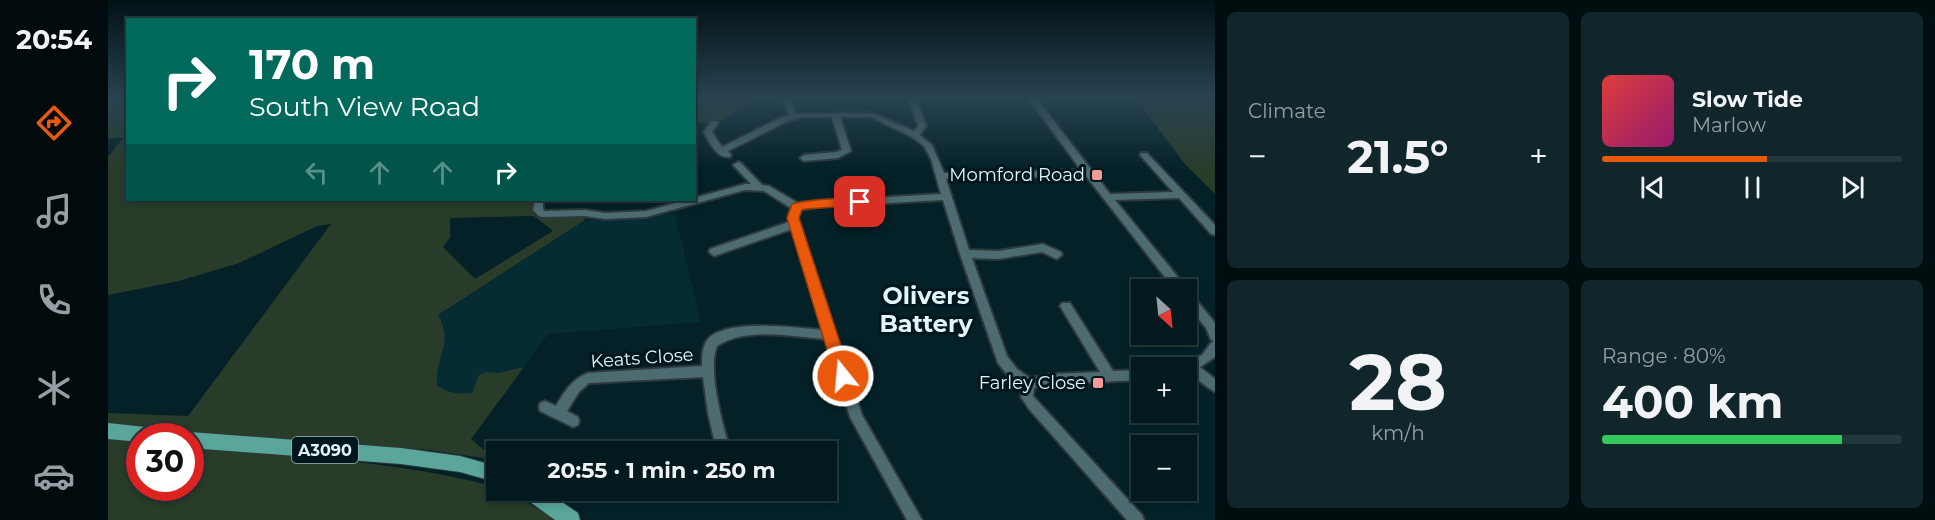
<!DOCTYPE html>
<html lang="en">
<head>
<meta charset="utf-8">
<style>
  :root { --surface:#02191d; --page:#10262a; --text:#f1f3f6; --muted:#96a0a4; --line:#23383b; --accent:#ea580c }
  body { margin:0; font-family:Montserrat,sans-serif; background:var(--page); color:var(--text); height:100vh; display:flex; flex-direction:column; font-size:22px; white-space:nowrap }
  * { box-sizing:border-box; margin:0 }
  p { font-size:20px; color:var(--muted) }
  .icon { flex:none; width:33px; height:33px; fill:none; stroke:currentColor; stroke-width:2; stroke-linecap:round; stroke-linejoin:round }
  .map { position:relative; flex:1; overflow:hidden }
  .drawer { display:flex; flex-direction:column; gap:12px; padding:12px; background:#010e10; width:720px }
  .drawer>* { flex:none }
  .guide { position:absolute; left:18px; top:18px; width:570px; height:183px; border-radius:0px; box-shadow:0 3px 9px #0003,0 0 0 2px var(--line); background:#00695c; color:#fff; overflow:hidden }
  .needle { width:39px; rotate:153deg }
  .fabs { position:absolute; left:1023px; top:279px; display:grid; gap:12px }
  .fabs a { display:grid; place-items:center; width:66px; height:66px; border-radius:0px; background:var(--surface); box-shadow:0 3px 9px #0003,0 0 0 2px var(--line); font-size:30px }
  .speed { position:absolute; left:18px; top:423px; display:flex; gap:12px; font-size:30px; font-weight:700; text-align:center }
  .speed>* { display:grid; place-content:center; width:78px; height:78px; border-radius:50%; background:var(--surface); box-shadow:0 3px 9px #0003,0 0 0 2px var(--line); line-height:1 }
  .speed .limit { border:9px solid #d22; background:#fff; color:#111 }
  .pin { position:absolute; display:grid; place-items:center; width:51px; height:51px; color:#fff; margin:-26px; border-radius:12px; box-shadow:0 3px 9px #0006 }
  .me { position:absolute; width:66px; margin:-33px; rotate:343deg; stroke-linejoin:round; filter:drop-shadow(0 0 4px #0008) }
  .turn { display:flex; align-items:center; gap:21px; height:126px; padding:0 24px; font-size:27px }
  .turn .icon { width:78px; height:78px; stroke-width:2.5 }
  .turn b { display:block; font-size:42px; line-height:51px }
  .lanes { display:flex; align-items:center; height:57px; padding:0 24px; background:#0003; justify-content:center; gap:30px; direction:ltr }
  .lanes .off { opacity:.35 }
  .big { font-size:45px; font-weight:700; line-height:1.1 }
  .drawer .widget { flex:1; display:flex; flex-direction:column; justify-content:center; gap:9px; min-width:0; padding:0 21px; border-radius:9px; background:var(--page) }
  .drawer .dial { align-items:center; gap:0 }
  .dial b { font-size:78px; line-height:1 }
  .song { display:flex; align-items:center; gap:18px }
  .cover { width:72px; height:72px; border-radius:9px; background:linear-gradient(135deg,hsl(0 70% 55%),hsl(320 70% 35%)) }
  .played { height:6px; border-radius:3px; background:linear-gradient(90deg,var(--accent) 55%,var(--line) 55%) }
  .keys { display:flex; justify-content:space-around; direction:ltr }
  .heat { display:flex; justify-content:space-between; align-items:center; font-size:33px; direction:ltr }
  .charge { height:9px; border-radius:4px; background:linear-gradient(90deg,#34c759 80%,var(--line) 0) }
  .drawer .tiles { flex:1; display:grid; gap:12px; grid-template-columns:repeat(2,1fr) }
  .trip { position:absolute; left:378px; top:441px; width:351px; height:60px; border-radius:0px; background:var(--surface); box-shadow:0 3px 9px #0003,0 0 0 2px var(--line); font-weight:700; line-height:60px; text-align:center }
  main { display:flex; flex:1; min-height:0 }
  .menu { display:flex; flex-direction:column; width:108px; justify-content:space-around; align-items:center; background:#010a0c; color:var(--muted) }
  .menu .icon { width:42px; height:42px }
  .menu .selected { color:var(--accent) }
  .menu b { font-size:27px; color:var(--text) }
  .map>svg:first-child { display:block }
  .built { fill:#052c33 }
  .green { fill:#293c29; fill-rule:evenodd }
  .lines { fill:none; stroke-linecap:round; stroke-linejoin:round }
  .minor-casing { stroke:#2e393d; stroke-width:4 }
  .major-casing { stroke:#2e393d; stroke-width:2 }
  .minor { fill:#4d6c72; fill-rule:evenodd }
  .major { fill:#5aa69b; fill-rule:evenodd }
  .route { fill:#ea580c; stroke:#983908; stroke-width:1.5 }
  .poi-dot { fill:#f59b97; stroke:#00181d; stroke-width:2 }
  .labels { text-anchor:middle; stroke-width:6; stroke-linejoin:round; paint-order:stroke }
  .shield { fill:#00181d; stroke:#a0b3b7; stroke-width:1.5 }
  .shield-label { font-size:16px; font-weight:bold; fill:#e4f5f9 }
  .poi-label { font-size:18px; fill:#e4f5f9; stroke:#00181d; text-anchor:end }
  .street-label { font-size:18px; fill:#e4f5f9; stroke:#00181d }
  .district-label { font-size:24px; font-weight:bold; fill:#e4f5f9; stroke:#00181d }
</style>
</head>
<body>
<main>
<nav class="menu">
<b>20:54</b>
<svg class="icon selected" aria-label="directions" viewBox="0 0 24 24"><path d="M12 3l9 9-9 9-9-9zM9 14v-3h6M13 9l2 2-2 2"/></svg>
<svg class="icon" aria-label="music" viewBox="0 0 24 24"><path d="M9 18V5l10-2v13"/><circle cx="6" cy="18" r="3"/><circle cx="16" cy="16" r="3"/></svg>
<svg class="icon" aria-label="phone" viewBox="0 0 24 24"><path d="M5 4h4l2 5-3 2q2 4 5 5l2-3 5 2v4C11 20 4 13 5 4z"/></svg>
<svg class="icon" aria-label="climate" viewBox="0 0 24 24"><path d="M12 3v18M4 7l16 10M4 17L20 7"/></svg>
<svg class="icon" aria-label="car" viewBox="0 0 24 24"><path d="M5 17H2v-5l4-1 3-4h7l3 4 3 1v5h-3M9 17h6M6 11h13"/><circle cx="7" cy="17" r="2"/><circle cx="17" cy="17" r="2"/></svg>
</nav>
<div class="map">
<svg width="1107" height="520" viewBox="0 0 1107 520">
  <rect width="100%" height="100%" fill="#032127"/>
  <path class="built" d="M567 214 593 322 440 334 363 439 172 418 477 220Z"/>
  <g class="green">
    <path d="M0 98H19L20 200H430L427 216 475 215 477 220 330 315C346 344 327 356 329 385 339 394 351 394 364 393L371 375 379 372 391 373 416 367 363 439 388 460 321 450 0 426V413L80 416 223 224 209 226 131 263 71 281 0 295V157L15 138H0ZM426 216 445 231 367 279 335 247 342 238V218Z"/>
    <path d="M586 98H647L609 124 587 122Z"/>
    <path d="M1027 98H1107V194L1077 164Z"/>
    <path d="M0 439 31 442 32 488H82L83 447C184 456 290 461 388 487V490L399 491 449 520H0Z"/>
  </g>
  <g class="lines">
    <defs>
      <path id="minor" d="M674 98H682L688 114 764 113 806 131 810 126 800 98H808L818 126 812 135 824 145 836 173 973 170 920 98H928L1002 194 1065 192 1032 155 1033 153H1039L1107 225V235L1103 234 1071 198 1007 200 1078 287 1079 291 1082 292 1107 323V357L1092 367 1107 379V392L1078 372V368H1069L1071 364 1094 355 1103 343 1106 341 1103 340 1098 328 1078 304V290H1067L978 176 838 179 861 250 890 251 935 244 953 252 954 255 949 259 934 252 890 259 864 258 899 356 909 369 922 378 944 374 992 372 952 306 954 303H962L1005 371 1034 370V380L944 384 926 388 925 396 1034 515 1036 520H1019L921 409 913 397 914 386 901 377 890 363 852 254 835 200 708 207 692 210 690 218 754 415 814 520H799L742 417 718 339C684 337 639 326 609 346 599 369 615 427 623 452H609L600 413 595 377 481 383 471 392 459 411 470 417 471 421 470 425 465 427 432 411 431 407 432 403 437 401 448 406C456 392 464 379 480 373L594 366C594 358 594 346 600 339 620 318 688 328 715 330L684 229 606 256 601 252 602 249 681 222 680 218 683 208 656 191 637 190 538 217 497 219 477 216 434 217 431 216 425 210 427 200H435V209L436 211 477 210 497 213 538 211 579 200H586V198L637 184H643L625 165 630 162 633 163 654 185 661 186 690 203 708 201 833 194 823 159 816 146 804 137 763 117H732L743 151 730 158 696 161 692 158 696 155 728 152 734 150 724 117H694L680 121 620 151 623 155 622 157C608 158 602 143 596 132L603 121H609L610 123 604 132 614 147 674 117 681 116Z"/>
      <g id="major">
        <path d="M0 423 47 428 53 430 55 436H32V442L0 439Z"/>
        <path d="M82 432 293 448 352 456 388 466V482L352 472 293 464 82 448V436H75Z"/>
        <path d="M411 490H436L470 513 472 520H447L414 496Z"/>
      </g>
    </defs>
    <use href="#minor" class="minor-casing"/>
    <use href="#major" class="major-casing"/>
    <use href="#minor" class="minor"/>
    <use href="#major" class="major"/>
  </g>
  <linearGradient id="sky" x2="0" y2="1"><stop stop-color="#021215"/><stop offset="0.57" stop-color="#284352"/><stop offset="1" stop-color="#284352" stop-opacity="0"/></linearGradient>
  <rect width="1107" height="171" fill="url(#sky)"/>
  <path class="route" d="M752 197 756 199 758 202 756 205 698 209 694 210 691 218 743 376 741 381 735 383 730 381 727 376 679 218 684 204C706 198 729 199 752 197Z"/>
  <g class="poi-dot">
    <rect x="983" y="169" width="12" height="12" rx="3"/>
    <rect x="984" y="377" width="12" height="12" rx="3"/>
  </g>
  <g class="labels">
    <rect class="shield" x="184" y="437" width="66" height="26" rx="4.5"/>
    <g class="shield-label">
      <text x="217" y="456">A3090</text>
    </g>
    <g class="poi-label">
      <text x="977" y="181">Momford Road</text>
      <text x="978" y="389">Farley Close</text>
    </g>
    <g class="street-label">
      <text transform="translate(534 358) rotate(-4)" y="6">Keats Close</text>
    </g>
    <g class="district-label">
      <text x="818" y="304">Olivers<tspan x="818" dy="28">Battery</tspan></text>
    </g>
  </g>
</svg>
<div class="fabs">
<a><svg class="needle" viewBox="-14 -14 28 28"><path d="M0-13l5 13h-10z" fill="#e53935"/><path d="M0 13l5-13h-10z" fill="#96a0a4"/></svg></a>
<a>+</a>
<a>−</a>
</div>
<div class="speed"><div class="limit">30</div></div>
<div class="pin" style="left:752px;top:202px;background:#d93025"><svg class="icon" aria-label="arrive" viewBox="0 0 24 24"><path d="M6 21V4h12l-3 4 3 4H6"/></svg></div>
<svg class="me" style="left:735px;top:376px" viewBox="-20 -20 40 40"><circle r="17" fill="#ea580c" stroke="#fff" stroke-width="3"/><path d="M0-11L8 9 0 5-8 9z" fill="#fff"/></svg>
<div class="trip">20:55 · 1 min · 250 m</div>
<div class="guide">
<div class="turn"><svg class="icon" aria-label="right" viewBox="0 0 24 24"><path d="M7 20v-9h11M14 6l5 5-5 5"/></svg><div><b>170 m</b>South View Road</div></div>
<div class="lanes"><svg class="icon off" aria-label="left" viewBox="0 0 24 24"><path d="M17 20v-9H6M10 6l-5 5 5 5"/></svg><svg class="icon off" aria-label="ahead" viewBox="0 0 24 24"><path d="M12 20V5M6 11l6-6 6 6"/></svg><svg class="icon off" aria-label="ahead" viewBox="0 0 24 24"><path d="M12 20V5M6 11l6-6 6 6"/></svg><svg class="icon" aria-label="right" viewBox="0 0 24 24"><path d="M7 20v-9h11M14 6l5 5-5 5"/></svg></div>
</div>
</div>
<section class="drawer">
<div class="tiles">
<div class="widget"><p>Climate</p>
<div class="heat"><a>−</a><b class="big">21.5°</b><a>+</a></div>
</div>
<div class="widget">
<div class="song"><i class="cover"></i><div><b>Slow Tide</b><p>Marlow</p></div></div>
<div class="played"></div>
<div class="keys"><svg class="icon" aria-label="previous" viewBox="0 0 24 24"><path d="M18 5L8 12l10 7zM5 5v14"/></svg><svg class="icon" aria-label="pause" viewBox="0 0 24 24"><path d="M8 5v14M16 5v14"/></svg><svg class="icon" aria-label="next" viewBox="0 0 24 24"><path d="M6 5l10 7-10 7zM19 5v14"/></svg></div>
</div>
<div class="widget dial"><b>28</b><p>km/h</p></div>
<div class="widget"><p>Range · 80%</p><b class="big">400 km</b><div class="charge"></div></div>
</div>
</section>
</main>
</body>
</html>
